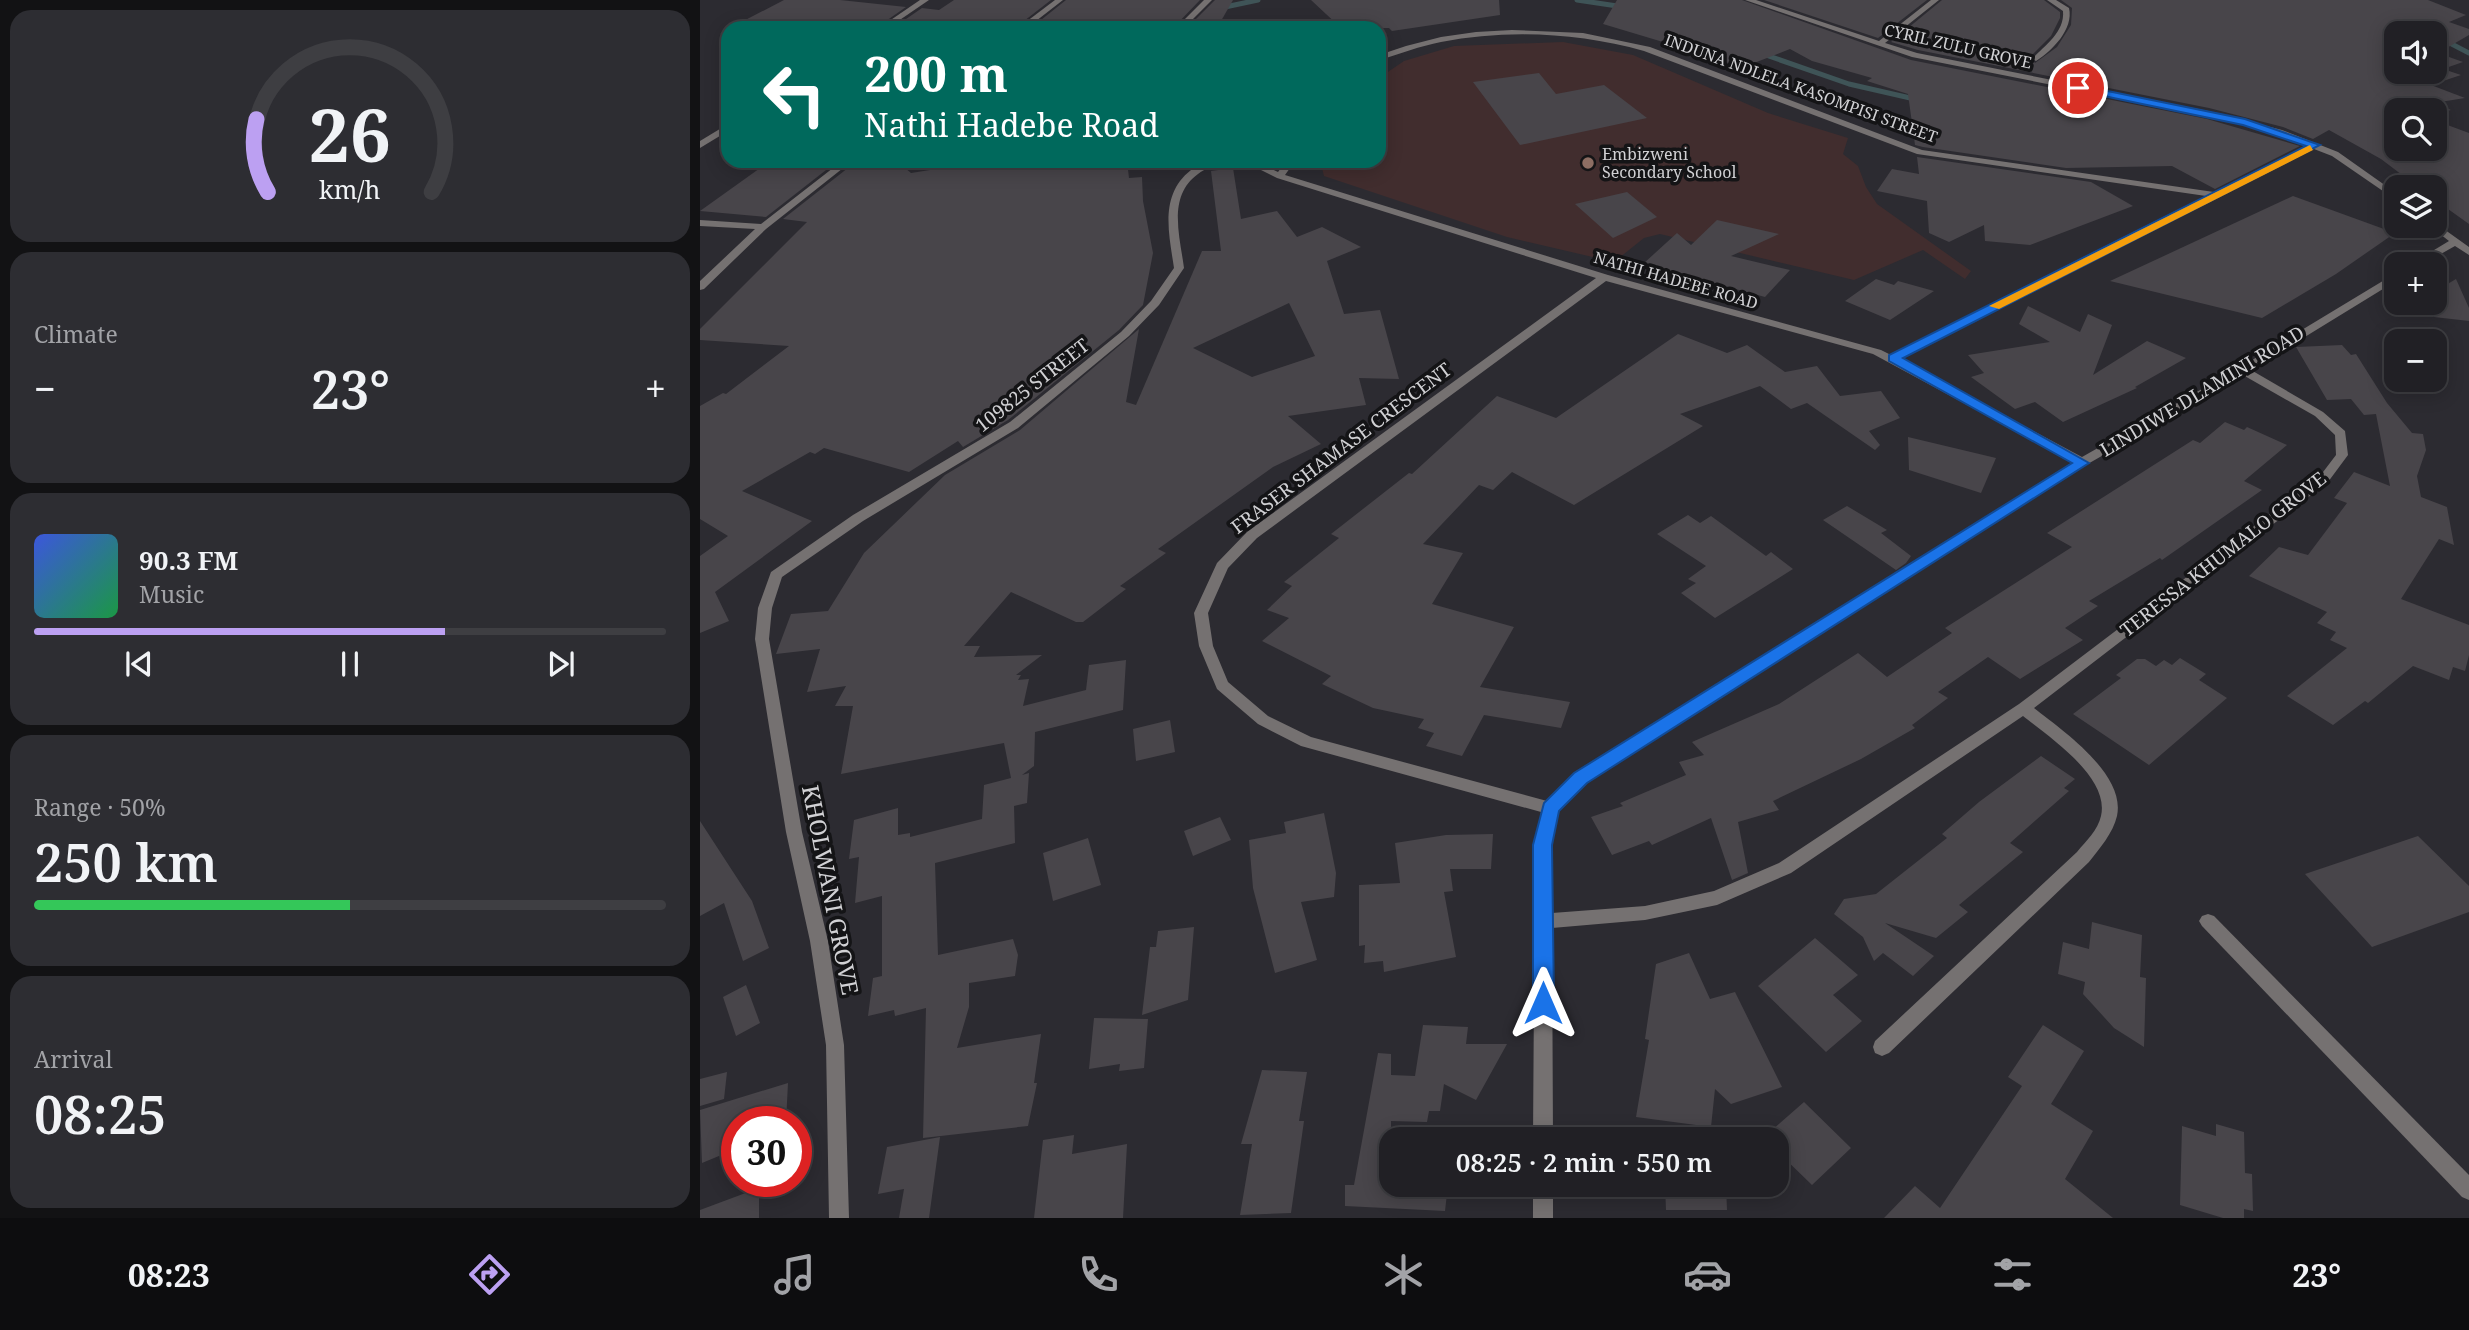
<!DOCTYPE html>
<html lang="en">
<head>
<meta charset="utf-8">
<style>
  :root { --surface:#212025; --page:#2d2d32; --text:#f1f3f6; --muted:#a2a3a7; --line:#3e3e42; --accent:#bca0f2 }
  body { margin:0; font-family:"Noto Serif",serif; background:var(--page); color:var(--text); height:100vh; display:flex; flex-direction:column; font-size:26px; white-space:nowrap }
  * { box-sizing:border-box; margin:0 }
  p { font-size:23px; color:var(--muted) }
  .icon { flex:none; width:38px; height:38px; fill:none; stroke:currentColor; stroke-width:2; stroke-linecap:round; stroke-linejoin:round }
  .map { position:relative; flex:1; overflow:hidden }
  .drawer { display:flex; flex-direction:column; gap:10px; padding:10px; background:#121214; width:700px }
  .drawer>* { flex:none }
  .guide { position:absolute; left:21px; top:21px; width:665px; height:147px; border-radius:21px; box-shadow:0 4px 18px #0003,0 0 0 2px var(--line); background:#00695c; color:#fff; overflow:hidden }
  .tools { position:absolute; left:1684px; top:21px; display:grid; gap:14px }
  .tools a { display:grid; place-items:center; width:63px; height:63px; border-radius:14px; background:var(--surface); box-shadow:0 4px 18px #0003,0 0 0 2px var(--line); font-size:35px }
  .speed { position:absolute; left:21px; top:1106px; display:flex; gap:14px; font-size:35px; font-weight:700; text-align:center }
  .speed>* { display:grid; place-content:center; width:91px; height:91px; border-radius:50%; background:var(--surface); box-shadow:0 4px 18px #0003,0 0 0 2px var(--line); line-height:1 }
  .speed .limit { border:10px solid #d22; background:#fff; color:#111 }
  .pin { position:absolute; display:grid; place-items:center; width:60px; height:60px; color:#fff; margin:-30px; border:4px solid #fff; border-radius:50%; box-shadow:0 2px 7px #0007 }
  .me { position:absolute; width:77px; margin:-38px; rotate:0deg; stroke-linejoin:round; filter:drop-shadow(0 0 5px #0008) }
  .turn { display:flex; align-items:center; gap:24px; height:147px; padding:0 28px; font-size:32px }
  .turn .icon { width:91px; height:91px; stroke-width:2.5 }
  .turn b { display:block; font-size:49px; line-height:60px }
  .big { font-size:52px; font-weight:600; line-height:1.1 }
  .drawer .card { flex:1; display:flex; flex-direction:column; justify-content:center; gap:10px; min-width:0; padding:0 24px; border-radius:21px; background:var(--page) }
  .drawer .dial { align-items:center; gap:0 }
  .dial svg { height:182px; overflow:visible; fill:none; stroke:var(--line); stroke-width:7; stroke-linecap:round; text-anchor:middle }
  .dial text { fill:var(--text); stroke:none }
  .song { display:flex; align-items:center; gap:21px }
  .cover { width:84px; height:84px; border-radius:10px; background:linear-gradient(135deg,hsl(230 70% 55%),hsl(140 70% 35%)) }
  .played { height:7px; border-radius:4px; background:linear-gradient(90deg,var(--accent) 65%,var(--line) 65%) }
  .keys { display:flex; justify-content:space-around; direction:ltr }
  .heat { display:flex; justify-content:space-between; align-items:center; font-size:38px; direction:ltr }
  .charge { height:10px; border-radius:5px; background:linear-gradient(90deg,#34c759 50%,var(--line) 0) }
  .trip { position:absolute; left:679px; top:1127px; width:410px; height:70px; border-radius:21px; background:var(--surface); box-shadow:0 4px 18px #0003,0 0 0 2px var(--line); font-weight:600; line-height:70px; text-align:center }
  .tabs { display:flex; height:112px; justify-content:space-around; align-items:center; background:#0d0d0f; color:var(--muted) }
  .tabs .icon { width:49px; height:49px }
  .tabs .active { color:var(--accent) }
  .tabs b { font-size:32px; color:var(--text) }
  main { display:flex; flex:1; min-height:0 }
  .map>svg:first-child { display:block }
  .industrial { fill:#412d2e }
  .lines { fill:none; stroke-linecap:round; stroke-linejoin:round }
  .stream { stroke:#3f5457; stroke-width:5 }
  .building { fill:#48454a; fill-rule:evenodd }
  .minor { fill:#757171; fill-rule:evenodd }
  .route { fill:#1a73e8; stroke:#114b97; stroke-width:2 }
  .slow { fill:#f59e0b }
  .education-dot { fill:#8d6e63; stroke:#141416; stroke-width:2.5 }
  .labels { text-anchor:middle; stroke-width:7; stroke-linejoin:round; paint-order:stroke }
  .far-street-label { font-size:16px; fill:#d1d1d4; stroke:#141416 }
  .far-poi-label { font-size:16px; fill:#d1d1d4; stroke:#141416; text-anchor:start }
  .street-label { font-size:19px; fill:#d1d1d4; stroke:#141416 }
  .near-street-label { font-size:23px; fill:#d1d1d4; stroke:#141416 }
</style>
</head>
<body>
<main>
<section class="drawer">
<div class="card dial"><svg viewBox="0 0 100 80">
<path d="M14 69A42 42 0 1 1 86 69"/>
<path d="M14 69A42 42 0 0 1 9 37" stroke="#bca0f2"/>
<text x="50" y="56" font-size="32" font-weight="700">26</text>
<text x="50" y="72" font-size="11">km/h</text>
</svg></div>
<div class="card"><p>Climate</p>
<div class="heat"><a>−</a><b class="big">23°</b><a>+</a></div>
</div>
<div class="card">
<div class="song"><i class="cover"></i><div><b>90.3 FM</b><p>Music</p></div></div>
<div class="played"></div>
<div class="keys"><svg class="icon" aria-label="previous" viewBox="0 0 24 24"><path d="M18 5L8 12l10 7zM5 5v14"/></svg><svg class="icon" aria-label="pause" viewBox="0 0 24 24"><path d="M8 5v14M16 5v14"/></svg><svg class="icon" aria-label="next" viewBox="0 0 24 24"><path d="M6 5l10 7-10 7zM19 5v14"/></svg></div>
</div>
<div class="card"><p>Range · 50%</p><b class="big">250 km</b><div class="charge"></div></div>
<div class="card"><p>Arrival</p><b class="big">08:25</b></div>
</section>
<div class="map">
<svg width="1769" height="1218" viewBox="0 0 1769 1218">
  <rect width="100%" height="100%" fill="#2c2b31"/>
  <path class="industrial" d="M863 42 933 55 1068 113 1148 138 1143 154 1158 166 1166 187 1177 204 1271 271 1265 279 1223 250 1154 280 960 234 944 238 914 262 807 237 624 176 621 164 623 161H679V78L704 61 754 46Z"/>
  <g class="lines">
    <g class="stream">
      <path d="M877 0 924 7"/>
      <path d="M525 7 558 0"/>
      <path d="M1742 39 1769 53"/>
      <path d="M1060 53 1149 84 1219 100"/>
    </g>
  </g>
  <g class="building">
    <path d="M84 0H140L206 7 176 28H30Z"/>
    <path d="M254 0H351L315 28H193L222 8 239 10Z"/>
    <path d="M366 0H500L474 27 425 25 331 28Z"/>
    <path d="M515 0H533L517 28 488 27Z"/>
    <path d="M611 0H799L800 15 692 31 689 28H641Z"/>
    <path d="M917 0H1042L1211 60 1507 119 1600 146 1515 189 1472 166 1366 168 1223 147 1215 145 1208 94 1167 81 1172 78 1112 61 1090 49 1041 68 977 43 973 45 903 24Z"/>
    <path d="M1064 0H1227L1178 38Z"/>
    <path d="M1242 0H1344L1360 12V18L1351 36 1330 57 1335 63 1357 47 1371 25 1372 8 1361 0H1728L1766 15 1749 22 1769 29V35L1738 53 1763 62 1743 69 1761 75 1731 85 1765 98 1734 103 1751 110 1734 114V110H1696V149H1734V120L1769 133V224L1734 199V187H1718L1681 159 1629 130 1613 139 1583 127 1509 108 1218 50 1191 42ZM1696 33H1734V72H1696Z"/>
    <path d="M839 73 856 94 904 85 947 118 820 145 773 82Z"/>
    <path d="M1217 157 1391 182 1433 206 1330 245 1285 241 1284 225 1249 242 1229 233 1227 201 1177 191 1192 169 1219 174Z"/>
    <path d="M70 161 135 163 66 217 0 211Z"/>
    <path d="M268 161H427L429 178 442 177 443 201 453 253 443 305 419 330 308 420 263 447 258 441 209 472 124 448 115 454 110 452 42 491 112 521 15 592 29 621 0 633V556L28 536 0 519V406L23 393 26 394 89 346 0 340V329L107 222 83 219 153 164 184 166 198 162 211 173 268 164Z"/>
    <path d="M533 168 541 219 577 211 597 237 622 227 661 247 627 261 644 314 680 310 699 379 659 378 666 405 588 416 621 444 573 467 458 549 466 553 420 586 426 589 383 622H376L311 592 264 646H280L274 657 342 655 316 675H321L318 680 329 679 323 706 386 690 389 665 426 660 423 710 335 732 334 766 322 775 329 773 327 803 314 806 315 843 235 863 238 955 313 939 318 955 315 976 269 983V1007L257 1048 341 1034 334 1083H337L328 1126 223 1138 226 1008 195 1016 194 1010 168 1016 173 978 182 976V896L155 903 159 857 149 859 154 820 198 808V835L210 833V837L282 819 284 785 311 778 304 743 141 774 153 706H135L146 686 107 692 120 649 76 654 91 614 128 611 164 553 245 475 320 430 439 329 426 402 436 405 502 251H521L511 171ZM589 303 615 356 552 377 493 348Z"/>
    <path d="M927 192 957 217 913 238 875 204Z"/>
    <path d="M1593 196 1695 233 1636 274 1562 318 1410 281Z"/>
    <path d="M1017 220 1079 234 1031 256 1090 270 1065 297 943 264 977 233 991 245Z"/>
    <path d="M1176 279 1194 285 1198 281 1234 291 1190 320 1145 301Z"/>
    <path d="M1756 279 1769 308V321L1734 317V292Z"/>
    <path d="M1328 306 1380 332 1388 314 1412 325 1393 375 1447 341 1486 358 1435 387 1437 388 1363 422 1335 402 1315 409 1271 377 1284 373 1268 355 1350 342 1319 324Z"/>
    <path d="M978 334 1027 353 1047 345 1085 372 1117 366 1140 396 1181 391 1200 418 1169 431 1180 445 1175 450 1107 403 1091 409 1060 386 980 414 1003 426 874 505 812 472 793 490 779 485 723 544 763 553 732 604 814 627 780 687 870 702 861 728 784 715 762 756 726 746 734 733 718 728 724 719 673 708 622 684 631 676 562 641 589 618 567 610 592 586 584 582 639 538 631 534 709 473 712 474 797 396 856 418Z"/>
    <path d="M1642 345 1651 355 1656 354 1687 403 1712 433 1723 434 1726 450 1717 476 1721 497 1747 507 1754 545 1739 539 1701 599 1769 625V655L1765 671 1753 667 1749 680 1713 666 1668 703 1665 701 1633 725 1587 696 1647 648 1630 640 1636 632 1617 623 1627 612 1549 576 1579 547 1608 555 1647 503 1634 498 1654 472 1690 486 1676 414 1664 415 1651 399 1627 400 1596 347Z"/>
    <path d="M1525 422 1544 430 1547 427 1587 445 1544 481 1562 490 1462 560 1460 558 1389 601 1398 606 1365 628 1383 640 1320 679 1288 657 1238 692 1248 698 1212 725 1215 728 1161 759 1073 801 1079 810 1038 822 1048 873 1032 880 1011 818 952 845 949 841 912 855 891 817 923 806 920 803 986 775 979 762 1004 755 992 742 1079 704 1158 653 1187 677 1252 633 1245 628 1372 547 1347 533 1493 440 1500 443Z"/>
    <path d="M1208 437 1296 458 1281 493 1209 470Z"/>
    <path d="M1147 506 1187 530 1181 533 1211 556 1206 563 1196 570 1123 520Z"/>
    <path d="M988 515 1000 523 1011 516 1066 556 1071 552 1093 569 1015 618 981 593 996 583 988 579 1006 566 957 534Z"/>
    <path d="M1480 658 1506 674 1499 680 1527 698 1449 765 1373 714 1421 678 1416 675 1437 659H1445L1456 666 1464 660 1472 665Z"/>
    <path d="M470 720 475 752 436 761 433 729Z"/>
    <path d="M1341 756 1375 779 1364 788 1369 791 1310 843 1323 852 1259 905 1268 912 1236 938 1185 923 1234 956 1213 976 1183 953 1174 961 1163 937 1134 914 1144 899 1176 894 1247 838 1242 834 1279 802Z"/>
    <path d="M624 813 636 873 634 897 601 902 617 960 575 973 553 888 549 840 586 833 584 822Z"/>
    <path d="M520 817 531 840 493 856 484 831Z"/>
    <path d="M0 821 52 901 69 948 43 961 24 903 0 916Z"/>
    <path d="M793 834 791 869H750L753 891 744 892 756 957 684 972 683 961 664 963 665 945 659 946V885L700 883 695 843 746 835Z"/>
    <path d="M1718 836 1769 886V912L1672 947 1605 874Z"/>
    <path d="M388 838 401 885 353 901 343 853Z"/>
    <path d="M1392 922 1442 935 1440 977 1446 978 1444 1047 1414 1028 1383 994 1385 982 1358 974 1363 942 1389 949Z"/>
    <path d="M494 927 488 1000 442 1015 450 947H456L458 931Z"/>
    <path d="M1115 938 1158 975 1133 995 1162 1021 1126 1052 1058 986Z"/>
    <path d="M989 953 1010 999 1035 992 1082 1087 1031 1104 1015 1089 1011 1127 936 1117 949 1040 945 1039 956 964Z"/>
    <path d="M46 985 60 1023 36 1036 23 997Z"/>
    <path d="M394 1018 448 1019 444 1068 419 1071 420 1064 389 1069Z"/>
    <path d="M723 1025 768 1027 766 1044H807L776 1100 744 1084 740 1111H729L727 1122 691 1121V1185H748L745 1211 645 1206V1185H654L678 1053 691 1054V1075L715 1076Z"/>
    <path d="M1343 1025 1384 1051 1351 1104 1393 1131 1365 1179 1413 1218H1184L1215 1186 1240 1208 1322 1086 1308 1077Z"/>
    <path d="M562 1070 607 1072 599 1121H604L591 1213 540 1215 552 1144H541Z"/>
    <path d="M27 1072 24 1099 0 1106V1079Z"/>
    <path d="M88 1083 86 1122H31V1151L2 1163 0 1110Z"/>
    <path d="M1104 1102 1151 1148 1112 1185 1076 1150V1139L1064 1137Z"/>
    <path d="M1516 1124 1544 1132 1545 1173 1552 1174 1553 1211 1544 1209V1218H1523L1480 1205 1482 1126 1516 1136Z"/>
    <path d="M374 1135 372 1154 427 1144 423 1218H334L343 1140Z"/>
    <path d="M240 1137 229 1218H199L204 1189 178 1194 187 1147Z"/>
    <path d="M965 1185H1004L1003 1191 1010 1185H1026L1027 1210H966Z"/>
    <path d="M59 1188V1218H0V1210Z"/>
  </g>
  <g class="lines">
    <g class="minor">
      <path d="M220 0H229L188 28H179Z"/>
      <path d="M355 0H363L327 28H318Z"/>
      <path d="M504 0H512L484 28H476Z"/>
      <path d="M1045 0H1056L1179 41 1231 0H1239L1185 43 1217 53 1508 111 1582 130 1638 152 1696 193V200L1632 156 1614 149 1199 359 1382 457 1539 368 1696 273V281L1551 370 1623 412 1645 431 1648 455 1628 482 1334 708C1362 730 1426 774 1417 816 1413 833 1400 848 1389 862L1189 1053 1182 1056 1175 1053 1173 1047 1175 1041 1377 852C1386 841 1398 830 1401 816 1410 777 1349 737 1323 716L1091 873 1017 905 945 920 852 928 853 1139H833L835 845 841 812 601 746 558 724 517 689 499 646 494 613 517 563 547 532 896 278 577 178 543 161H554L578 172 586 161H595L585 175 908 275 1181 350 1191 355 1506 196 1217 154 944 51C878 33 809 29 741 42 720 46 700 54 679 60V55L706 46 741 37 776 32 812 30 883 33 950 47 1222 150 1514 192 1607 146 1576 134 1508 116 1212 57ZM906 281 1173 354 1373 462 875 774 847 801 611 737 568 716 528 682 513 646 508 613 528 568 557 538ZM1543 375 1615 416 1635 435 1636 455 1620 476 1319 704 1079 863 1014 891 945 906 852 913 851 845 858 811 887 782 1386 465Z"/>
      <path d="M1347 0H1356L1369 8C1374 29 1352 51 1336 61L1332 59C1345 45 1365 32 1363 11Z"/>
      <path d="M28 124V131L0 148V141Z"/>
      <path d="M142 161H152L66 229 4 289 0 290V281L55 229 0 226V220L61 224Z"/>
      <path d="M511 161H522C515 166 505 168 498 174 467 196 480 237 484 268L459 305 429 336 318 428 163 521 82 577 72 608 69 639 102 832 128 941 144 1045 149 1218H129L126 1045 110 941 86 832 55 639 58 608 71 572 153 515 310 422 421 332 451 301 474 268C469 234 459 195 491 170 496 166 505 164 511 161Z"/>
      <path d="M1734 222 1769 247V255L1755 246 1723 264H1711L1749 241 1731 227 1734 226Z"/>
      <path d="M1508 914 1514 916 1769 1175V1200L1762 1197 1502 926 1499 921 1502 916Z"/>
      <rect x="833" y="1185" width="20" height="33"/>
    </g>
  </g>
  <path class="route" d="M1378 85 1545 119 1620 145 1203 358 1389 463 887 783 859 811 852 845 854 1003 851 1009 843 1012 836 1009 833 1003V845L844 803 874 773 1372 463 1189 361V355L1606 146 1543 125 1375 90Z"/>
  <path class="slow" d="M1610 145 1613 150 1299 309 1289 306Z"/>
  <circle class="education-dot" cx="888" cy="163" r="7"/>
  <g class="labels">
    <g class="far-street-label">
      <text transform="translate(1258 46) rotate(13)" y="6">CYRIL ZULU GROVE</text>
      <text transform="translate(1101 88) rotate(20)" y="6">INDUNA NDLELA KASOMPISI STREET</text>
      <text transform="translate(976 280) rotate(16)" y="6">NATHI HADEBE ROAD</text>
    </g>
    <g class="far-poi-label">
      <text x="902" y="160">Embizweni<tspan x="902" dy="18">Secondary School</tspan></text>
    </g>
    <g class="street-label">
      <text transform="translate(332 385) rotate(-38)" y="7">109825 STREET</text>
      <text transform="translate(1502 391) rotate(-31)" y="7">LINDIWE DLAMINI ROAD</text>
      <text transform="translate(641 448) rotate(-37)" y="7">FRASER SHAMASE CRESCENT</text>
      <text transform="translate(1523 554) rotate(-38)" y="7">TERESSA KHUMALO GROVE</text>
    </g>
    <g class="near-street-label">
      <text transform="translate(130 890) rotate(79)" y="8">KHOLWANI GROVE</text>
    </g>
  </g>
</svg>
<div class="tools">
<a><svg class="icon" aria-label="sound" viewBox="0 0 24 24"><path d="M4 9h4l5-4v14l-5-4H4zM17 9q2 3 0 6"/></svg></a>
<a><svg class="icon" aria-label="search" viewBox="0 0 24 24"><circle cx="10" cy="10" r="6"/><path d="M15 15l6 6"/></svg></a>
<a><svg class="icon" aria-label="layers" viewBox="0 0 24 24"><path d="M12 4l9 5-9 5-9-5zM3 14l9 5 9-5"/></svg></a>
<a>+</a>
<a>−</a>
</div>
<div class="speed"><div class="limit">30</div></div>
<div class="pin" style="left:1378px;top:88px;background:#d93025"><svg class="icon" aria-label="arrive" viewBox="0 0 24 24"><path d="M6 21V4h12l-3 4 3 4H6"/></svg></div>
<svg class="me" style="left:843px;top:1003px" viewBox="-20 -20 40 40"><path d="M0-17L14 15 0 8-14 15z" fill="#1a73e8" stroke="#fff" stroke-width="4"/></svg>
<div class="trip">08:25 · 2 min · 550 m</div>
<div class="guide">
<div class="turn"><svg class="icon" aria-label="left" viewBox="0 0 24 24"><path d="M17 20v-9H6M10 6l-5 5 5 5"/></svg><div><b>200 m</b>Nathi Hadebe Road</div></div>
</div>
</div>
</main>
<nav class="tabs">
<b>08:23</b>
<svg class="icon active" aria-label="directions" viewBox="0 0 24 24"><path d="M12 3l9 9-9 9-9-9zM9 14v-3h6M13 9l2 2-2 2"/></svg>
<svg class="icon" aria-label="music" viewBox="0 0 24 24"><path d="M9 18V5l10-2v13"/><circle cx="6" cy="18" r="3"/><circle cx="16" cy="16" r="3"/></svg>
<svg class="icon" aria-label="phone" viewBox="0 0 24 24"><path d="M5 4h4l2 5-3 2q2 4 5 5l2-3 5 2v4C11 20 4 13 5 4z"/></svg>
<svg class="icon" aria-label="climate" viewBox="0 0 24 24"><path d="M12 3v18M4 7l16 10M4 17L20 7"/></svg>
<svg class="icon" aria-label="car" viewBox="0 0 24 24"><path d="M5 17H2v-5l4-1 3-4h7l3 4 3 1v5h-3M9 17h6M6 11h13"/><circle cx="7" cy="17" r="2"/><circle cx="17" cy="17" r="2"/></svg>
<svg class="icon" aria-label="filters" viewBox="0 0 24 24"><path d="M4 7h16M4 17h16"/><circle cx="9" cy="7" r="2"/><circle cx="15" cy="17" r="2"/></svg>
<b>23°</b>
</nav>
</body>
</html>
